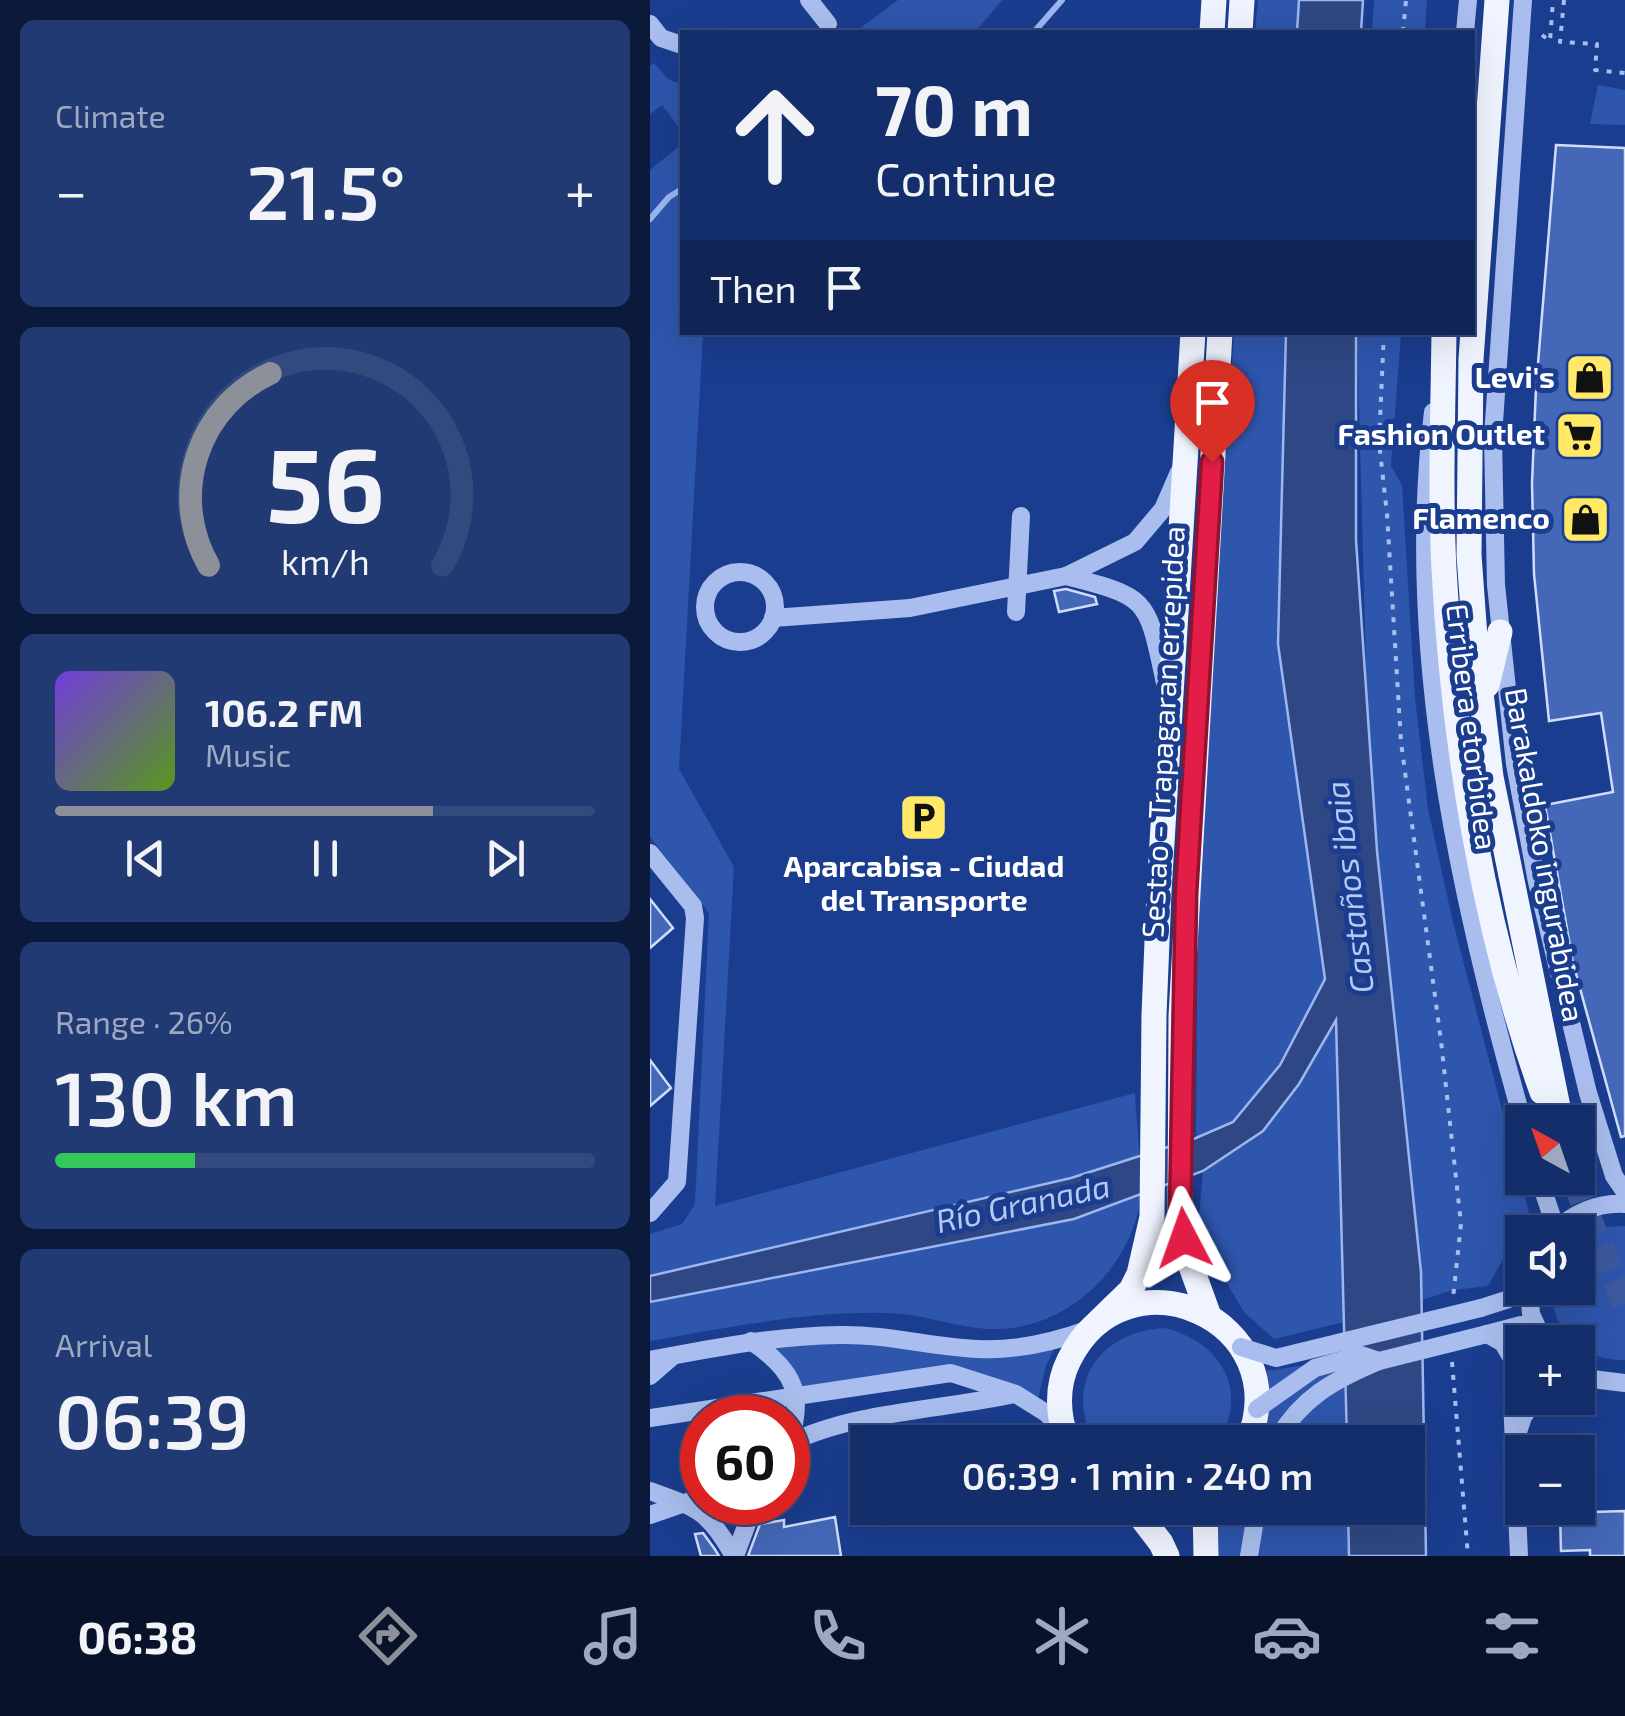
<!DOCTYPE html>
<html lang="en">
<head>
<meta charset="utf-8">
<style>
  :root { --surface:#142e6b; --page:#213a73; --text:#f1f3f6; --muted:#9da8c1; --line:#334a7e; --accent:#8c9099 }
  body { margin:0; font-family:"Exo 2",sans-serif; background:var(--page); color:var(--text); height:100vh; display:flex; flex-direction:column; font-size:38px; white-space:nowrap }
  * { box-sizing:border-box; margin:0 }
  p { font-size:32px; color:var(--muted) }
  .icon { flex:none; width:55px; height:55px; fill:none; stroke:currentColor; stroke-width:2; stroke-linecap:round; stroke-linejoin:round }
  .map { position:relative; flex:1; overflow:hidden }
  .side { display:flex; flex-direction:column; gap:20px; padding:20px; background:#0b193b; width:650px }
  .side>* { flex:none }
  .banner { position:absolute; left:30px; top:30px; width:795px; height:305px; border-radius:0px; box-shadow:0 10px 40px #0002,0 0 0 2px var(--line); background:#142e6b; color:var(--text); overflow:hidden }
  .needle { width:65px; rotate:320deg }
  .fabs { position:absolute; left:855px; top:1105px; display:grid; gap:20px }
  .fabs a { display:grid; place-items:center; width:90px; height:90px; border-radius:0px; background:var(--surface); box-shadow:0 10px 40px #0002,0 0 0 2px var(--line); font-size:50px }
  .speed { position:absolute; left:30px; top:1395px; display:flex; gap:20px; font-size:50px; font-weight:700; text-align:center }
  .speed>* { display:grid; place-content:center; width:130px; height:130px; border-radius:50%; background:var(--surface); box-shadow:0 10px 40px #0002,0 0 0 2px var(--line); line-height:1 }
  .speed .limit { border:15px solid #d22; background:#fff; color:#111 }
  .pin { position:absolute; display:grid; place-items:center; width:85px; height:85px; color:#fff; margin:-102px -42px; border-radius:50% 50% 50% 0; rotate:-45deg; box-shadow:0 0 10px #0007 }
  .pin .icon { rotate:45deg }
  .me { position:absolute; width:110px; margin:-55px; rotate:356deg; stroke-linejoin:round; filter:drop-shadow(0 0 8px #0008) }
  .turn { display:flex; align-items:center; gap:35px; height:210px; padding:0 30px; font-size:45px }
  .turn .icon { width:130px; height:130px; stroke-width:2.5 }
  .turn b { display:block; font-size:70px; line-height:85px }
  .then { display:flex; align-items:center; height:95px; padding:0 30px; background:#0003; gap:20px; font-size:38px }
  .big { font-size:75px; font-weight:600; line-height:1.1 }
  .side .card { flex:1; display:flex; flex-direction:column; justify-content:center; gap:15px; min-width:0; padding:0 35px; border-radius:15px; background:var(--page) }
  .side .dial { align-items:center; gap:0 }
  .dial svg { height:260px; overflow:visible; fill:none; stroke:var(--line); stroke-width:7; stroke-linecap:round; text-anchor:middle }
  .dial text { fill:var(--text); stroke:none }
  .song { display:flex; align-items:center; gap:30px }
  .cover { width:120px; height:120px; border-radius:15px; background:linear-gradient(135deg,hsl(260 70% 55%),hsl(90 70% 35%)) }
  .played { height:10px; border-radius:5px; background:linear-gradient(90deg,var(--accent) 70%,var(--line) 70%) }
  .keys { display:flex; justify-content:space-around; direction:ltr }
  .heat { display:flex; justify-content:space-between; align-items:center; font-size:55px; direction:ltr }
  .charge { height:15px; border-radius:8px; background:linear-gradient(90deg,#34c759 26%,var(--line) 0) }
  .trip { position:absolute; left:200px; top:1425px; width:575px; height:100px; border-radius:0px; background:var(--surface); box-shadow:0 10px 40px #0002,0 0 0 2px var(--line); font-weight:600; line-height:100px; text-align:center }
  .tab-bar { display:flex; height:160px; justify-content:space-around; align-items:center; background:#08122b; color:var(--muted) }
  .tab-bar .icon { width:70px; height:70px }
  .tab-bar .on { color:var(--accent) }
  .tab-bar b { font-size:45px; color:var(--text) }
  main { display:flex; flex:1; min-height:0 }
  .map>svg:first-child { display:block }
  .green { fill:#2e56ad }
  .water { fill:#2f4885; stroke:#9cb7f0; stroke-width:2.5 }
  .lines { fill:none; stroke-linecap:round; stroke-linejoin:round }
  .stream { stroke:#9cb7f0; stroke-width:6 }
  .building { fill:#4467b7; stroke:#cfddfa; stroke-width:2.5 }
  .major-tunnel { stroke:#3d5aa0; stroke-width:25; stroke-dasharray:25 12; stroke-linecap:butt }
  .path { stroke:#a9beee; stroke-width:4; stroke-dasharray:5 8; stroke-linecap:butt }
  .minor { stroke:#a9beee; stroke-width:18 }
  .major { stroke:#f0f4ff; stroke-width:25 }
  .minor-bridge { stroke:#a9beee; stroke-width:18 }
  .route-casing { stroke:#92132f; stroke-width:25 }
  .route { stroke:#e11d48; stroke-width:18 }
  .labels { text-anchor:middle; stroke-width:10; stroke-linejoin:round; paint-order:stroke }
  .poi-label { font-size:30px; font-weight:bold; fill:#fff; stroke:#1b3d8f; text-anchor:end }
  .street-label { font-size:30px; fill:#fff; stroke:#1b3d8f }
  .water-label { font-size:32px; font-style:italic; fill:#b5c9f5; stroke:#1b3d8f }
</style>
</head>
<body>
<main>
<section class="side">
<div class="card"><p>Climate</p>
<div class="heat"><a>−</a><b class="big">21.5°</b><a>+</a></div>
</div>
<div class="card dial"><svg viewBox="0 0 100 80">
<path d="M14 69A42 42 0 1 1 86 69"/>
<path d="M14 69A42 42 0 0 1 33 10" stroke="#8c9099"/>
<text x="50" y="56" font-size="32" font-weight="700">56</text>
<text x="50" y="72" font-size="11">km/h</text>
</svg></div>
<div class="card">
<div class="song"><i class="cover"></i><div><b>106.2 FM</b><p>Music</p></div></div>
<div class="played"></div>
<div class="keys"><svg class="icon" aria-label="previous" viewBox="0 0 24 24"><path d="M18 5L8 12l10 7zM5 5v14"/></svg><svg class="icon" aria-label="pause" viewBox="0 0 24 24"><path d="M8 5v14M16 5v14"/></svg><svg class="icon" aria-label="next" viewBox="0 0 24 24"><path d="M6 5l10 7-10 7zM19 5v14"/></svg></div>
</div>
<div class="card"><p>Range · 26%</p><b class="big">130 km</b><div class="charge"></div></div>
<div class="card"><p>Arrival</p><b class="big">06:39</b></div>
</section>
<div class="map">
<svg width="975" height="1556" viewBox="0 0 975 1556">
  <rect width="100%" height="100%" fill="#1b3d8f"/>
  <g class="green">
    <path d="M248 0H352L325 32H205Z"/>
    <path d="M608 0H650L648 32H605Z"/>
    <path d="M724 0H777L775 32H722Z"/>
    <path d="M4 63 18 79 32 85V131L12 105 0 114V66Z"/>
    <path d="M948 85 975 90V125L940 124Z"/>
    <path d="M32 144V332L53 333 29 769 84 867 65 1206 485 1093C486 1121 494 1184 489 1208 474 1275 413 1331 341 1329 306 1328 271 1313 235 1313 155 1311 78 1328 0 1341V1234L32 1224 45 1204 59 913 0 837V170Z"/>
    <path d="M584 333H636L628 644 675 980 630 1065 583 1122 546 1138 548 874Z"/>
    <path d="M707 333H751L741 466 752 485 765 698 778 809 802 918 879 1213 838 1286 803 1290 772 1300 727 851 717 704Z"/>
    <path d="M687 1018 694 1322 624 1339 594 1312 563 1260 549 1217 553 1171 613 1131 649 1084Z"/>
    <path d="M975 1226V1360C932 1361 901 1332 902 1288H928V1241L957 1227Z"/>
    <path d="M514 1328C570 1341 600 1390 568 1442H445C412 1384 451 1331 514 1328Z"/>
    <path d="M193 1335 329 1349 409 1340 396 1365 385 1412 320 1377 146 1395 101 1341Z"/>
    <path d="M694 1359 696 1442H598L603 1373Z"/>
    <path d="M564 1508H698L699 1556H556Z"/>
  </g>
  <g class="water">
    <path d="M649 0H713L711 32H647Z"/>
    <path d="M636 333H706V540L727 851 771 1272 776 1556H699L698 1508H758V1442H697L686 1020 649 1084 613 1131 553 1171 424 1219 0 1302V1276L421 1178 546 1138 583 1122 630 1065 675 979 628 644Z"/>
  </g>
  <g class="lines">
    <g class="stream">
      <path d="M384 32 412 0"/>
      <path d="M0 219 19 197 32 189"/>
    </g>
  </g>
  <g class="building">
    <path d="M906 145 975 148V1136L971 1137 923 963 895 805 963 792 951 713 899 721 884 574 882 483 886 388Z"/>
    <path d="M416 589 445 597 447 604 409 612 404 591Z"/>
    <path d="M0 899 23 928 0 948Z"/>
    <path d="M0 1060 21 1088 0 1106Z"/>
    <path d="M975 1511V1556H940V1550L911 1551 910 1513Z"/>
    <path d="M185 1517 191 1556H98L110 1524 134 1520V1527Z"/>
    <path d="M53 1533 64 1548 69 1556H51L45 1534Z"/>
  </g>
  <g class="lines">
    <path class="major-tunnel" d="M923 1178 975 1307"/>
    <g class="path">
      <path d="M914 0 910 42 947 44 945 70 975 73"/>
      <path d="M753 32 756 0"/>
      <path d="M892 35 900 41 903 0"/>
      <path d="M734 332 729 442 737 514 751 742 791 1041 811 1224 803 1298"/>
      <path d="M802 1362 818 1556"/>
    </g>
    <g class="minor">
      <path d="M159 0 178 24"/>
      <path d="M873 0 843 437 846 585 865 764 887 882 938 1093 964 1176 975 1192"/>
      <path d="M0 24 11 38 32 45"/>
      <path d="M815 32 818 0"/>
      <path d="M783 412C754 647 809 897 873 1122"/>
      <circle cx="90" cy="607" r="35"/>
      <path d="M416 576C500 597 497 599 515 683"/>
      <path d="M366 612 371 516"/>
      <path d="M123 618 260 608 416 576 485 542 513 509 529 472"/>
      <path d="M0 853 43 906 45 918 27 1182 0 1213"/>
      <path d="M889 1178 906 1229"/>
      <path d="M903 1232C923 1214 947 1202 975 1204"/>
      <path d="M879 1288 881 1314 894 1342"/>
      <path d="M831 1308 862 1298 875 1288"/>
      <path d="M837 1334 853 1343 864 1362 862 1400 869 1556"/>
      <path d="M837 1334 871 1325 886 1328"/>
      <path d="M101 1341C144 1370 156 1395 138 1445"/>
      <path d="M0 1360C63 1348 125 1336 190 1335 236 1334 282 1347 328 1349 367 1351 404 1342 440 1329"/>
      <path d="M928 1373 942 1379 975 1383"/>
      <path d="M0 1376 23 1356"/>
      <path d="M0 1418 301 1373 366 1394 396 1413 412 1429"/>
      <path d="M867 1435 873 1417 886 1398"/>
      <path d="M626 1442C650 1398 684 1380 729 1361"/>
      <path d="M138 1444C204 1411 292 1410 365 1394"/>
      <path d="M0 1491C47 1508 58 1510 84 1556"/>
      <path d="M0 1515 52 1497"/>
      <path d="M85 1556 105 1502"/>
      <path d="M599 1556 607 1508"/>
    </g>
    <g class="major">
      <path d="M847 0 821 359 819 555 826 651 841 777 911 1122"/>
      <path d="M562 32 564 0"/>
      <path d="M590 32 592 0"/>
      <path d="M794 332C793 411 790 490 794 569 803 742 833 928 892 1092"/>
      <path d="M837 685 850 632"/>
      <path d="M559 1316 538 1258 530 1217 531 1016 570 332"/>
      <path d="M448 1322 481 1290 489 1274 502 1217 504 1015 509 892 543 332"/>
      <path d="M418 1442C407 1416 406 1386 419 1360 476 1244 648 1320 598 1442"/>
      <path d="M484 1508 511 1543 517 1556"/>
      <path d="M555 1508 556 1556"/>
    </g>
    <g class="minor-bridge">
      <path d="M591 1347 626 1358 831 1308"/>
      <path d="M607 1409 665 1368 711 1355 729 1361 837 1334"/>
    </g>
  </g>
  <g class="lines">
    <defs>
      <path id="route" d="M534 1238 530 1217 536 893 562 462"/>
    </defs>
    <use href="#route" class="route-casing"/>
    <use href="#route" class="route"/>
  </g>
  <defs>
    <symbol id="shop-square" viewBox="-11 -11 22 22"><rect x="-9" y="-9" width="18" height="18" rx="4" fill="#ffe966" stroke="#1b3d8f"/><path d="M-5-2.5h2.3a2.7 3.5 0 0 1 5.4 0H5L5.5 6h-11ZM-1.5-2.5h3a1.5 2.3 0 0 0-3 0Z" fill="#111"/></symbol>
    <symbol id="supermarket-square" viewBox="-11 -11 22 22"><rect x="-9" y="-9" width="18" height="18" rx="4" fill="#ffe966" stroke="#1b3d8f"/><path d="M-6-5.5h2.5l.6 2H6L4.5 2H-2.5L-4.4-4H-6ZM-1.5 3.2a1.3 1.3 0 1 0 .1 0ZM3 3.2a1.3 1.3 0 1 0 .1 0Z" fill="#111"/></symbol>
    <symbol id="parking-square" viewBox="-11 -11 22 22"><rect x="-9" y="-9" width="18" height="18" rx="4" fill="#ffe966" stroke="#1b3d8f"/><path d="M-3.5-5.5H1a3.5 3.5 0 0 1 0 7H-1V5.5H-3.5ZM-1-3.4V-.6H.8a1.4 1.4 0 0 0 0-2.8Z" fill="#111"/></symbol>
  </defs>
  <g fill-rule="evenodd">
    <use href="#shop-square" x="912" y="350" width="55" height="55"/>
    <use href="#supermarket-square" x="902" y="408" width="55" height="55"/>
    <use href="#shop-square" x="908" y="492" width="55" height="55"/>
    <use href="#parking-square" x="246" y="790" width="55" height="55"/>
  </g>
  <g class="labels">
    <g class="poi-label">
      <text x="905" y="388">Levi's</text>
      <text x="895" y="445">Fashion Outlet</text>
      <text x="900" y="529">Flamenco</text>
      <text x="274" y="877" text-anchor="middle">Aparcabisa - Ciudad<tspan x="274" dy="34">del Transporte</tspan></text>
    </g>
    <g class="street-label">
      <text transform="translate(821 727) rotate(83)" y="10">Erribera etorbidea</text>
      <text transform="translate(514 732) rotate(-87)" y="10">Sestao - Trapagaran errepidea</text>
      <text transform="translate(894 855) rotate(80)" y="10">Barakaldoko ingurabidea</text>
    </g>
    <g class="water-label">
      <text transform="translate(700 887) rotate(-97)" y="11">Castaños ibaia</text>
      <text transform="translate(373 1204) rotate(-12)" y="11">Río Granada</text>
    </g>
  </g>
</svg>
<div class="fabs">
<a><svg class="needle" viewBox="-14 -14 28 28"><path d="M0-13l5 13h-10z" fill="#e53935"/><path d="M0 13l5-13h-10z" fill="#9da8c1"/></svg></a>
<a><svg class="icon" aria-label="sound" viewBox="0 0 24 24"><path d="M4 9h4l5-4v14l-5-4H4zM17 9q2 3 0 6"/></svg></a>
<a>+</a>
<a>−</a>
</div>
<div class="speed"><div class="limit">60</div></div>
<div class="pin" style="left:562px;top:462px;background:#d93025"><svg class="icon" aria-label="arrive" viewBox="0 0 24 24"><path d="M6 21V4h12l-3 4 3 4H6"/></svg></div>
<svg class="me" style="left:534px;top:1238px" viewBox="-20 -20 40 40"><path d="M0-17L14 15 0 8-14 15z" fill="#e11d48" stroke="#fff" stroke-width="4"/></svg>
<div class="trip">06:39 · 1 min · 240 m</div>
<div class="banner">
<div class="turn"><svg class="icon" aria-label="ahead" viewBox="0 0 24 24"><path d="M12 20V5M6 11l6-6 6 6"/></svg><div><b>70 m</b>Continue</div></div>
<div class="then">Then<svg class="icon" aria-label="arrive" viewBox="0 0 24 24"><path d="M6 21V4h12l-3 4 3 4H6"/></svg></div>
</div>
</div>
</main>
<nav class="tab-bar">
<b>06:38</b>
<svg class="icon on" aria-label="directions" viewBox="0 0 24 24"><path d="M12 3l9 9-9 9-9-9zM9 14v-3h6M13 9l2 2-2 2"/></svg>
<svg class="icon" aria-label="music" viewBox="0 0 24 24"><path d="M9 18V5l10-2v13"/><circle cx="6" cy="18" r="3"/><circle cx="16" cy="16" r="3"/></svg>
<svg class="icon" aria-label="phone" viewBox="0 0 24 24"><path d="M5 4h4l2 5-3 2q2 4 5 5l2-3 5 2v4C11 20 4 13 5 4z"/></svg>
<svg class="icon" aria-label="climate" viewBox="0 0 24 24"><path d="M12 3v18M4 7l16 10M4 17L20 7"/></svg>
<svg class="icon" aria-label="car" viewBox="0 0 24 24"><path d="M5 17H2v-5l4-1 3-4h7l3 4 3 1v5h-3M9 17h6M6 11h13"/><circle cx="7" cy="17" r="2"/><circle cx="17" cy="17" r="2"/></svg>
<svg class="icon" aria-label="filters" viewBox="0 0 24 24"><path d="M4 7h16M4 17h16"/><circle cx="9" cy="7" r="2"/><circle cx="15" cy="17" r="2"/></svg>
</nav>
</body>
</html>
